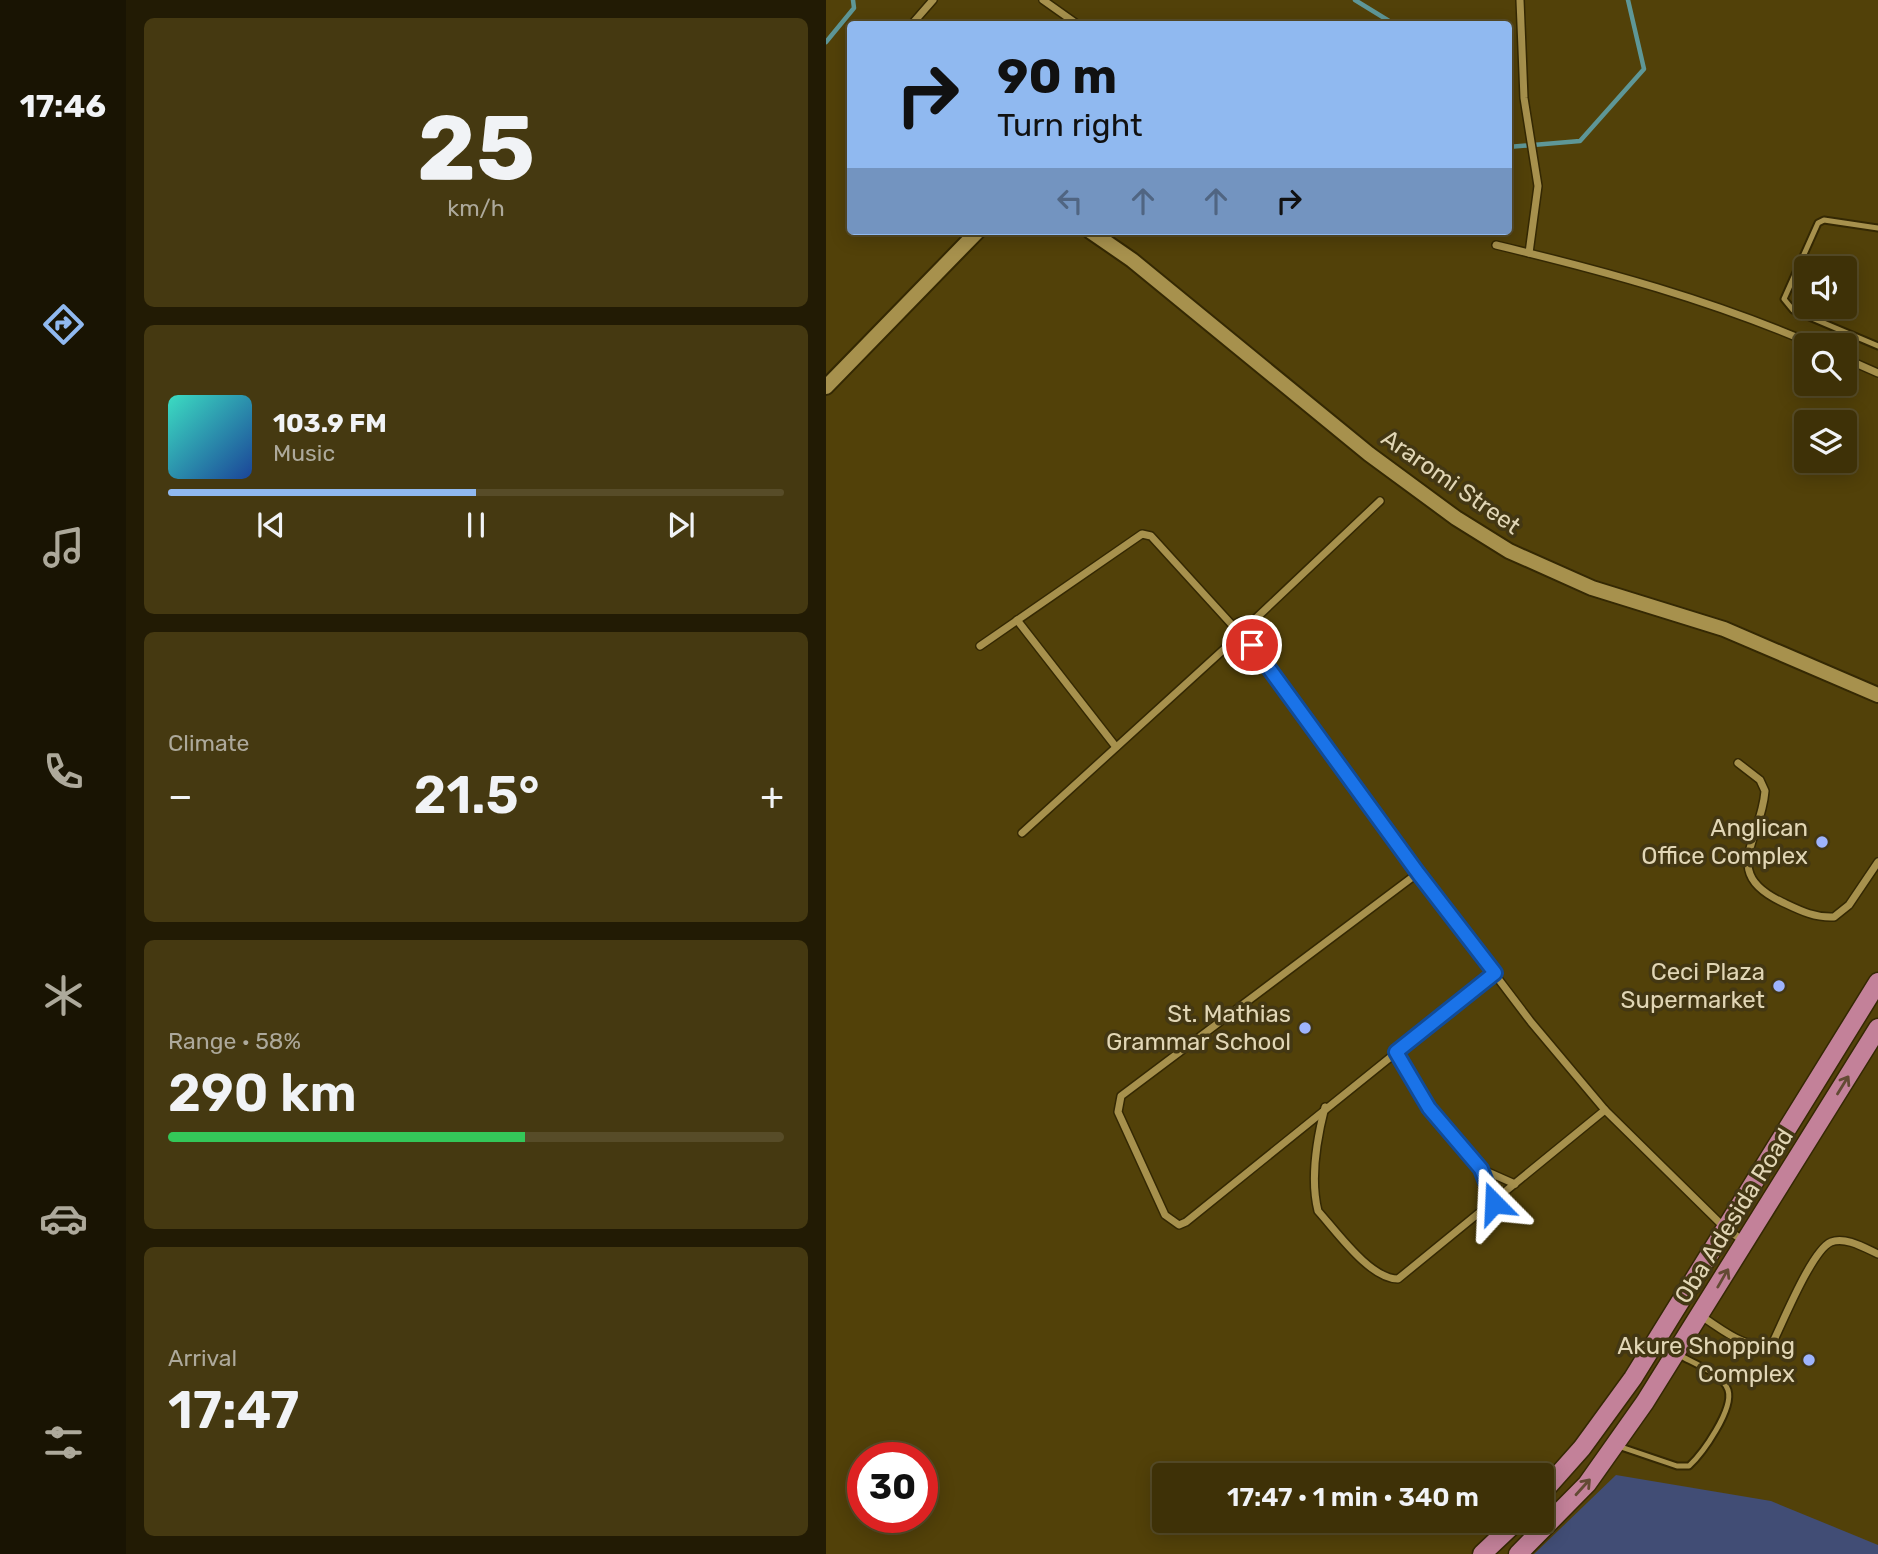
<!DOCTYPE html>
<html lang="en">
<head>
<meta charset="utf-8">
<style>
  :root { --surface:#3e3107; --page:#453911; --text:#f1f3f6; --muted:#ada99b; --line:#574c28; --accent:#90b9f0 }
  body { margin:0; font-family:Rubik,sans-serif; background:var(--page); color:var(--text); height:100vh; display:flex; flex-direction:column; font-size:26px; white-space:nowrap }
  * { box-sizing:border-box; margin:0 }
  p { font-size:23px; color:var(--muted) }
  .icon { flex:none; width:38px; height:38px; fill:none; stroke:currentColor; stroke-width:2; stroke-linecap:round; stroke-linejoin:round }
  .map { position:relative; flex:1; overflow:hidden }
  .sheet { display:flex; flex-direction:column; gap:18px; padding:18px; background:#221b04; width:700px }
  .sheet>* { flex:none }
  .guide { position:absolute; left:21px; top:21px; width:665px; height:214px; border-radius:7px; box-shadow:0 4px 18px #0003,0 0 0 2px var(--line); background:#90b9f0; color:#111; overflow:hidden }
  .fabs { position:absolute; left:968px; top:256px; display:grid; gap:14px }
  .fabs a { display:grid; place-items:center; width:63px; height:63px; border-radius:7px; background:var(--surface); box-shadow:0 4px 18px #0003,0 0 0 2px var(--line); font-size:35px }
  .speed { position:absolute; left:21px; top:1442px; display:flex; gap:14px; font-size:35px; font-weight:700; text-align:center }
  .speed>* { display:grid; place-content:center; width:91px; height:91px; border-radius:50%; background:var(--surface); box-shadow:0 4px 18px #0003,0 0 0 2px var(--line); line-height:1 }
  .speed .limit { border:10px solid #d22; background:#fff; color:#111 }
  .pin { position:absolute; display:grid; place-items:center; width:60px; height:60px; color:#fff; margin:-30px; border:4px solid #fff; border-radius:50%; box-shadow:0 2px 7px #0007 }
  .me { position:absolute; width:77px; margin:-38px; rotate:339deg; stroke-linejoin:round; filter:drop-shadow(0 0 5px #0008) }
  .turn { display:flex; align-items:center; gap:24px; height:147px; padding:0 35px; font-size:32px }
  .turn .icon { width:91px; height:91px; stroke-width:2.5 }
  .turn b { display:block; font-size:49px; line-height:60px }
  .lanes { display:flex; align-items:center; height:66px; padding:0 35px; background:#0003; justify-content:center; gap:35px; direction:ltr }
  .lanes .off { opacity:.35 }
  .big { font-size:52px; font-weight:600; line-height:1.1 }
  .sheet .tile { flex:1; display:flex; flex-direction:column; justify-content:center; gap:10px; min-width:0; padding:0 24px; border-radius:10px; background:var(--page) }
  .sheet .dial { align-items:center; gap:0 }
  .dial b { font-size:91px; line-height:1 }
  .song { display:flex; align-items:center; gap:21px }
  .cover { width:84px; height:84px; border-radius:10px; background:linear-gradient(135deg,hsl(170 70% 55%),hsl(220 70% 35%)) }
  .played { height:7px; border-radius:4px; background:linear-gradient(90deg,var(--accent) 50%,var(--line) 50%) }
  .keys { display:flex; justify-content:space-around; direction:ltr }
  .heat { display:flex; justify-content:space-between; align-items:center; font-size:38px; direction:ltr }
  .charge { height:10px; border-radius:5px; background:linear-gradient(90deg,#34c759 58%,var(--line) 0) }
  .trip { position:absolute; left:326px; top:1463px; width:402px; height:70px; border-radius:7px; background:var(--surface); box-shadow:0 4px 18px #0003,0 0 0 2px var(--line); font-weight:600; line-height:70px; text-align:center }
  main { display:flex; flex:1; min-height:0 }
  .menu { display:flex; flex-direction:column; width:126px; justify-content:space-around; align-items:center; background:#191403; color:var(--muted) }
  .menu .icon { width:49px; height:49px }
  .menu .current { color:var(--accent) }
  .menu b { font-size:32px; color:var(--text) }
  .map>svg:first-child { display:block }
  .green { fill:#414d75 }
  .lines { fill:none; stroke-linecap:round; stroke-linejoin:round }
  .stream { stroke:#5e9797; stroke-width:4.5 }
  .lane-casing { stroke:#342803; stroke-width:9 }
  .street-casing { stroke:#342803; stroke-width:10 }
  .secondary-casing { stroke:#342803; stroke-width:18 }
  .primary-casing { stroke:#342803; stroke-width:21 }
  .lane { stroke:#a7914d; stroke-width:5 }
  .street { stroke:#a7914d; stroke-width:7 }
  .secondary { stroke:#a7914d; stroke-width:14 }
  .primary { stroke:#c38199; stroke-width:18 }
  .oneway { stroke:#634a34 }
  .route-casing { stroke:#114b97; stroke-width:18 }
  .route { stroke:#1a73e8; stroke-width:12 }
  .poi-dot { fill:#9eb4fd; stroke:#433713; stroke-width:2.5 }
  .labels { text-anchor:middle; stroke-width:7; stroke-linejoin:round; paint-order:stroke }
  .street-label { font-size:24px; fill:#e1d6b5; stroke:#433713 }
  .poi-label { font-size:24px; fill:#e1d6b5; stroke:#433713; text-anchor:end }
</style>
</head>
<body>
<main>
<nav class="menu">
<b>17:46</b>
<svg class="icon current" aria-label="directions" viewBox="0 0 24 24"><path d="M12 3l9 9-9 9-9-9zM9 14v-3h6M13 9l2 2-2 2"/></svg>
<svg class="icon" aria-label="music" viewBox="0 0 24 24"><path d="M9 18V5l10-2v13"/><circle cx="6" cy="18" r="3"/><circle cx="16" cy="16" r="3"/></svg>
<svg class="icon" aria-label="phone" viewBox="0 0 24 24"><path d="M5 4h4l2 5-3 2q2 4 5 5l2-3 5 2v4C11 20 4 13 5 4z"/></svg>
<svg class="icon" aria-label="climate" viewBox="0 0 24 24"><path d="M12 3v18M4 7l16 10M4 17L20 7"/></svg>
<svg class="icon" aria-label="car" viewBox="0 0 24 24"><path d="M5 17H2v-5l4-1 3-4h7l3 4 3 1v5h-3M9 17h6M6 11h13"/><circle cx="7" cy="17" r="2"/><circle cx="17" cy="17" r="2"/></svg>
<svg class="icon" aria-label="filters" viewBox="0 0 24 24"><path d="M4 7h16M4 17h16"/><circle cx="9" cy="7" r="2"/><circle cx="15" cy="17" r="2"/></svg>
</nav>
<section class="sheet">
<div class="tile dial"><b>25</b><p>km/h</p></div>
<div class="tile">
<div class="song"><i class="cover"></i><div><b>103.9 FM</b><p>Music</p></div></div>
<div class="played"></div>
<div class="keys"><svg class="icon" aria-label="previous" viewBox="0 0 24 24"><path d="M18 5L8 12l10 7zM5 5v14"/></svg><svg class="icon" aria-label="pause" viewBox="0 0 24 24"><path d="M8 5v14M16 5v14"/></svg><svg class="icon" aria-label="next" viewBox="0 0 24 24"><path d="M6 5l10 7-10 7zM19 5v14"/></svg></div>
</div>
<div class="tile"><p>Climate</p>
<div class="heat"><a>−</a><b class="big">21.5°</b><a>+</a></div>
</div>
<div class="tile"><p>Range · 58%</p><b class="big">290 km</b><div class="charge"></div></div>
<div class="tile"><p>Arrival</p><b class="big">17:47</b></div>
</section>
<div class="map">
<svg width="1052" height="1554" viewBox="0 0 1052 1554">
  <rect width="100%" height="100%" fill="#524109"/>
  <path class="green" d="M790 1475 945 1501 1052 1545V1554H708Z"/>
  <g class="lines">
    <g class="stream">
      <path d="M529 0 568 24"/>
      <path d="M0 42 28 8 27 0"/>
      <path d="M682 147 754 141 818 69 802 0"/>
    </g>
    <defs>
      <g id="lane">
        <path d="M1052 228 998 220 992 223 958 299 967 310 1052 346"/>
        <path d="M792 1446 851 1466H863C877 1453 908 1409 902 1390 897 1374 867 1363 853 1355"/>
      </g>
      <g id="street">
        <path d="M217 0 251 24"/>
        <path d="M694 0 698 98 712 186 703 253"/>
        <path d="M86 24 107 0"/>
        <path d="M670 245C779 271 885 300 989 345"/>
        <path d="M1018 358 1052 373"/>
        <path d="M191 620 290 747"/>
        <circle cx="418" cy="634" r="13"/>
        <path d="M426 622 554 501"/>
        <path d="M426 645 592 873 705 1022 779 1110 900 1229 918 1241"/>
        <path d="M154 646 316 534 325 536 407 626"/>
        <path d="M912 763 934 780 939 791C935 841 894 873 956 902 973 910 988 918 1008 917L1023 905 1052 862"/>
        <path d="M196 833 407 641"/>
        <path d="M592 873 295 1096 292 1112 339 1215 353 1225 360 1222 669 973"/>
        <path d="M570 1052 603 1108 655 1169 668 1203"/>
        <path d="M499 1107C491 1138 484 1179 492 1211 511 1232 544 1279 572 1279L779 1110"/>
        <path d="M655 1169 689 1184"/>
        <path d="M875 1316C896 1329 922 1353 947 1342 957 1322 986 1250 1005 1242 1019 1236 1039 1248 1052 1254"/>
      </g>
      <g id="secondary">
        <path d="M264 231 306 260 543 454 630 518 683 551 766 588 898 629 1052 695"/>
        <path d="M0 387 152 231"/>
      </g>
      <g id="primary">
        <path d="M716 1493 756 1448 807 1378 1052 982"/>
        <path d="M656 1554 691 1521"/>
        <path d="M692 1554 761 1484 819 1402 1052 1028"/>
      </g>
    </defs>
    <use href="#lane" class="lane-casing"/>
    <use href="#street" class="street-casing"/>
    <use href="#secondary" class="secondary-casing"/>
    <use href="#primary" class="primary-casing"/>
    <use href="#lane" class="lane"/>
    <use href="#street" class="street"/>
    <use href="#secondary" class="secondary"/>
    <use href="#primary" class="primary"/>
  </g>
  <defs><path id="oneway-shaft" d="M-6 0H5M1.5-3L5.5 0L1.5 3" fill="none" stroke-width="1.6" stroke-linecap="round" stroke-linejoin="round" transform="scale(1.75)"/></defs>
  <g class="oneway">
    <use href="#oneway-shaft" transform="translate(1017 1085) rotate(-58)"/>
    <use href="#oneway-shaft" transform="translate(897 1278) rotate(-60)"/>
    <use href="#oneway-shaft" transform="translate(757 1487) rotate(-48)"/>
  </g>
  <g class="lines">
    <defs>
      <path id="route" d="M426 645 592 873 669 973 570 1052 603 1108 655 1169 668 1203"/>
    </defs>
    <use href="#route" class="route-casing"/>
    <use href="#route" class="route"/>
  </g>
  <g class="poi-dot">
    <circle cx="996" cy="842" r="7"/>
    <circle cx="953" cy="986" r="7"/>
    <circle cx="479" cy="1028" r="7"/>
    <circle cx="983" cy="1360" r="7"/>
  </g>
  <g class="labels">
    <g class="street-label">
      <text transform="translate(625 482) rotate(35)" y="8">Araromi Street</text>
      <text transform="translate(908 1216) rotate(-58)" y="8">Oba Adesida Road</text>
    </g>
    <g class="poi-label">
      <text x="982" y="836">Anglican<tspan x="982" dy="28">Office Complex</tspan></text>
      <text x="939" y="980">Ceci Plaza<tspan x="939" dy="28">Supermarket</tspan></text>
      <text x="465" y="1022">St. Mathias<tspan x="465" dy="28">Grammar School</tspan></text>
      <text x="969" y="1354">Akure Shopping<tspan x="969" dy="28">Complex</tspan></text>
    </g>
  </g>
</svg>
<div class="fabs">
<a><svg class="icon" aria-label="sound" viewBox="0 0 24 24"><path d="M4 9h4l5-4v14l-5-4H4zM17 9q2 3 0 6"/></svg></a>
<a><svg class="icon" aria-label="search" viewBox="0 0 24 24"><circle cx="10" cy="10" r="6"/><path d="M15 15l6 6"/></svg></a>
<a><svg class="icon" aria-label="layers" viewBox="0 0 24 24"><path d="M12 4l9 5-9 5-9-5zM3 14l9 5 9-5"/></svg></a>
</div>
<div class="speed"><div class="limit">30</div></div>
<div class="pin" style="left:426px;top:645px;background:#d93025"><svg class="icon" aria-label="arrive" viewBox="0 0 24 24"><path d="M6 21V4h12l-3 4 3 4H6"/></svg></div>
<svg class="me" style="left:668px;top:1203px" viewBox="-20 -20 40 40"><path d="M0-17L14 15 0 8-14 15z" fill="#1a73e8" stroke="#fff" stroke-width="4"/></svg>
<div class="trip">17:47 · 1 min · 340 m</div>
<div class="guide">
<div class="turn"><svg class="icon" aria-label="right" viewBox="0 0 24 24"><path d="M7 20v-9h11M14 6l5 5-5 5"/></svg><div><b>90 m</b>Turn right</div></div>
<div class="lanes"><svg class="icon off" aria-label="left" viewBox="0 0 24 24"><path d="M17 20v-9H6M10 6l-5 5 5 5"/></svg><svg class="icon off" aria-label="ahead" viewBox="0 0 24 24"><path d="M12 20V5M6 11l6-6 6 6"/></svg><svg class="icon off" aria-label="ahead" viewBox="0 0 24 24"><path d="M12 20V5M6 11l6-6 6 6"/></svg><svg class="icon" aria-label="right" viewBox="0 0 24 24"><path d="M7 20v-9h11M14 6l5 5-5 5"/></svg></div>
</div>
</div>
</main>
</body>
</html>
